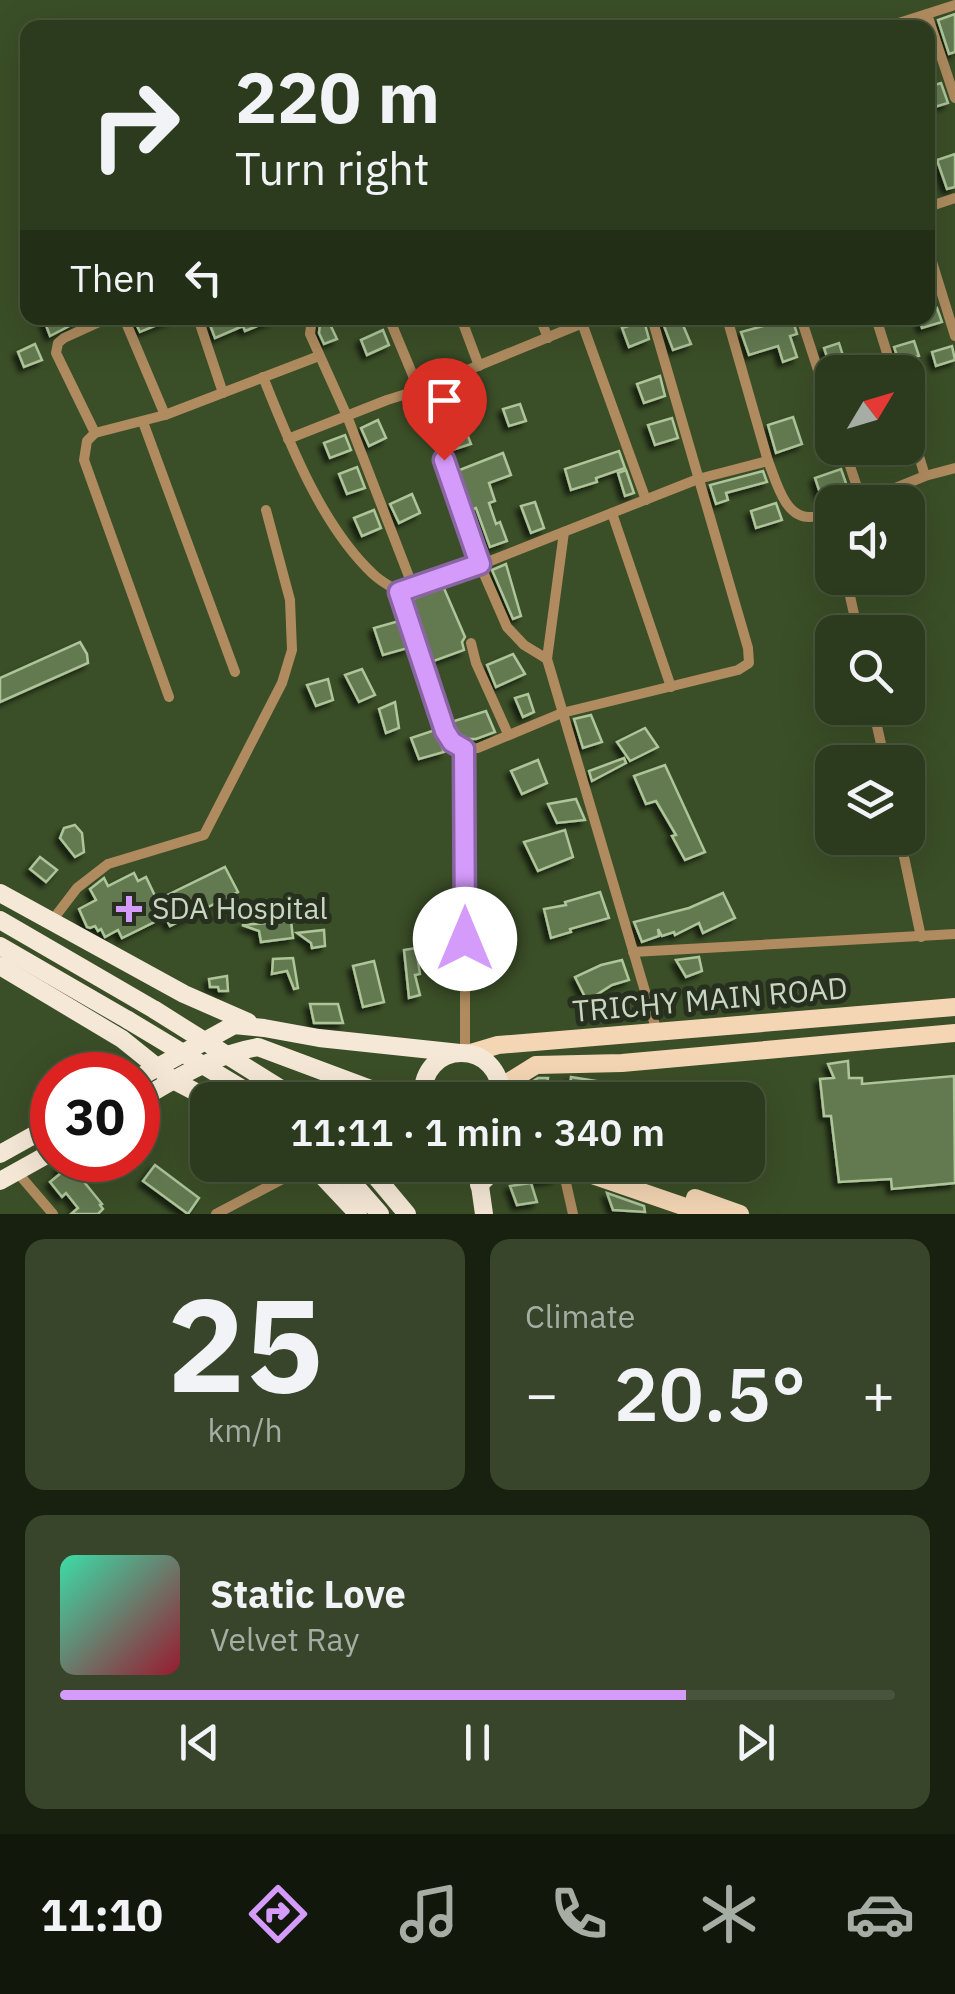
<!DOCTYPE html>
<html lang="en">
<head>
<meta charset="utf-8">
<style>
  :root { --surface:#2c3a1d; --page:#38452a; --text:#f1f3f6; --muted:#a6ada4; --line:#48543b; --accent:#d59bfb }
  body { margin:0; font-family:"IBM Plex Sans",sans-serif; background:var(--page); color:var(--text); height:100vh; display:flex; flex-direction:column; font-size:38px; white-space:nowrap }
  * { box-sizing:border-box; margin:0 }
  p { font-size:32px; color:var(--muted) }
  .icon { flex:none; width:55px; height:55px; fill:none; stroke:currentColor; stroke-width:2; stroke-linecap:round; stroke-linejoin:round }
  .map { position:relative; height:1214px; overflow:hidden }
  .sheet { display:flex; flex-direction:column; gap:25px; padding:25px; background:#182010; flex:1 }
  .sheet>* { flex:none }
  .banner { position:absolute; left:20px; top:20px; width:915px; height:305px; border-radius:20px; box-shadow:0 10px 40px #0002,0 0 0 2px var(--line); background:#2c3a1d; color:var(--text); overflow:hidden }
  .needle { width:65px; rotate:52deg }
  .controls { position:absolute; left:815px; top:355px; display:grid; gap:20px }
  .controls a { display:grid; place-items:center; width:110px; height:110px; border-radius:20px; background:var(--surface); box-shadow:0 10px 40px #0002,0 0 0 2px var(--line); font-size:50px }
  .speed { position:absolute; left:30px; top:1052px; display:flex; gap:20px; font-size:50px; font-weight:700; text-align:center }
  .speed>* { display:grid; place-content:center; width:130px; height:130px; border-radius:50%; background:var(--surface); box-shadow:0 10px 40px #0002,0 0 0 2px var(--line); line-height:1 }
  .speed .limit { border:15px solid #d22; background:#fff; color:#111 }
  .pin { position:absolute; display:grid; place-items:center; width:85px; height:85px; color:#fff; margin:-102px -42px; border-radius:50% 50% 50% 0; rotate:-45deg; box-shadow:0 0 10px #0007 }
  .pin .icon { rotate:45deg }
  .me { position:absolute; width:110px; margin:-55px; rotate:0deg; stroke-linejoin:round; filter:drop-shadow(0 0 8px #0008) }
  .turn { display:flex; align-items:center; gap:35px; height:210px; padding:0 50px; font-size:45px }
  .turn .icon { width:130px; height:130px; stroke-width:2.5 }
  .turn b { display:block; font-size:70px; line-height:85px }
  .then { display:flex; align-items:center; height:95px; padding:0 50px; background:#0003; gap:20px; font-size:38px }
  .big { font-size:75px; font-weight:600; line-height:1.1 }
  .sheet .tile { flex:1; display:flex; flex-direction:column; justify-content:center; gap:15px; min-width:0; padding:0 35px; border-radius:20px; background:var(--page) }
  .sheet .dial { align-items:center; gap:0 }
  .dial b { font-size:130px; line-height:1 }
  .song { display:flex; align-items:center; gap:30px }
  .cover { width:120px; height:120px; border-radius:15px; background:linear-gradient(135deg,hsl(160 70% 55%),hsl(350 70% 35%)) }
  .played { height:10px; border-radius:5px; background:linear-gradient(90deg,var(--accent) 75%,var(--line) 75%) }
  .keys { display:flex; justify-content:space-around; direction:ltr }
  .heat { display:flex; justify-content:space-between; align-items:center; font-size:55px; direction:ltr }
  .sheet .tiles { flex:1; display:grid; gap:25px; grid-template-columns:1fr 1fr }
  .tile:last-child { grid-column:span 2 }
  .trip { position:absolute; left:190px; top:1082px; width:575px; height:100px; border-radius:20px; background:var(--surface); box-shadow:0 10px 40px #0002,0 0 0 2px var(--line); font-weight:600; line-height:100px; text-align:center }
  .dock { display:flex; height:160px; justify-content:space-around; align-items:center; background:#12170c; color:var(--muted) }
  .dock .icon { width:70px; height:70px }
  .dock .on { color:var(--accent) }
  .dock b { font-size:45px; color:var(--text) }
  .map>svg:first-child { display:block }
  .building { fill:#647a51; stroke:#adc599; stroke-width:2.5; filter:url(#shadow) }
  .lines { fill:none; stroke-linecap:round; stroke-linejoin:round }
  .minor { stroke:#af8b5f; stroke-width:10 }
  .primary { stroke:#f4d6b4; stroke-width:18 }
  .trunk { stroke:#f6e8d6; stroke-width:18 }
  .trunk-bridge { stroke:#f6e8d6; stroke-width:18 }
  .route-casing { stroke:#8a65a3; stroke-width:25 }
  .route { stroke:#d59bfb; stroke-width:18 }
  .poi-dot { fill:#d59bfb; stroke:#27301f; stroke-width:4 }
  .labels { text-anchor:middle; stroke-width:10; stroke-linejoin:round; paint-order:stroke }
  .poi-label { font-size:30px; fill:#cad6c0; stroke:#27301f; text-anchor:start }
  .street-label { font-size:30px; fill:#cad6c0; stroke:#27301f }
</style>
</head>
<body>
<div class="map">
<svg width="955" height="1214" viewBox="0 0 955 1214">
  <defs>
    <filter id="shadow"><feDropShadow dx="-4.5" dy="4.5" stdDeviation="2.5" flood-color="#0009"/></filter>
  </defs>
  <rect width="100%" height="100%" fill="#3a4e27"/>
  <g class="building">
    <path d="M955 14V52L949 54 938 20Z"/>
    <path d="M941 83 948 103 928 109V87Z"/>
    <path d="M955 154V187L947 189 937 160Z"/>
    <path d="M937 308 942 322 922 328 919 318H928V312Z"/>
    <path d="M49 318H72L75 323 50 336 44 320Z"/>
    <path d="M133 318H174L140 332Z"/>
    <path d="M227 318H277L245 331 243 326 215 338 210 325Z"/>
    <path d="M661 318H680L691 344 673 350Z"/>
    <path d="M792 318 797 334 790 336 797 357 783 362 778 346 749 355 741 332Z"/>
    <path d="M328 320 337 339 324 344 319 333 320 324Z"/>
    <path d="M644 321 649 339 629 347 622 328Z"/>
    <path d="M383 330 389 345 367 355 361 340Z"/>
    <path d="M914 341 919 356 899 362 894 347Z"/>
    <path d="M839 343 844 359 829 363 824 348Z"/>
    <path d="M35 344 42 360 24 367 18 352Z"/>
    <path d="M952 346 955 360 936 366 932 352Z"/>
    <path d="M660 376 665 396 644 403 637 384Z"/>
    <path d="M454 386 463 408 438 418 430 396Z"/>
    <path d="M520 404 526 421 509 426 503 409Z"/>
    <path d="M793 417 802 444 776 453 768 425Z"/>
    <path d="M672 418 678 438 655 445 648 425Z"/>
    <path d="M378 420 386 438 369 446 361 428Z"/>
    <path d="M464 426 471 444 449 451 443 433Z"/>
    <path d="M345 435 351 450 330 458 324 443Z"/>
    <path d="M619 451 625 468 596 478 597 482 571 490 565 469Z"/>
    <path d="M503 453 511 475 489 483 495 501 489 503 496 524 500 522 507 541 490 547 476 508 470 510 457 471Z"/>
    <path d="M357 467 365 488 347 494 339 474Z"/>
    <path d="M841 469 848 489 821 496 815 478Z"/>
    <path d="M626 470 634 493 625 496 618 473Z"/>
    <path d="M763 471 767 482 726 493 728 500 716 504 710 485Z"/>
    <path d="M412 494 420 513 399 523 390 504Z"/>
    <path d="M535 502 544 528 531 533 521 506Z"/>
    <path d="M776 503 782 520 756 528 751 511Z"/>
    <path d="M374 510 381 528 362 536 354 518Z"/>
    <path d="M506 564 521 616 513 619 492 570Z"/>
    <path d="M443 586 465 637 462 642 464 650 431 662 411 600Z"/>
    <path d="M399 621 408 648 383 655 374 628Z"/>
    <path d="M80 642 87 654 88 663 0 702V678Z"/>
    <path d="M513 654 525 674 496 687 487 665Z"/>
    <path d="M362 669 375 695 359 702 345 675Z"/>
    <path d="M328 679 333 700 316 706 307 685Z"/>
    <path d="M528 694 534 712 523 717 515 698Z"/>
    <path d="M395 702 399 728 386 733 379 709Z"/>
    <path d="M486 711 495 732 476 739H468L460 736 453 727 451 722Z"/>
    <path d="M591 715 602 742 583 748 574 719Z"/>
    <path d="M645 728 658 747 630 761 617 742Z"/>
    <path d="M435 730 444 752 419 759 411 738Z"/>
    <path d="M624 758 626 763 592 781 589 771Z"/>
    <path d="M538 760 547 783 522 794 511 771Z"/>
    <path d="M665 765 705 852 685 860 672 836 676 835 656 801 646 804 634 776Z"/>
    <path d="M576 799 585 820 557 823 548 804Z"/>
    <path d="M75 825 82 833 84 852 75 857 60 838 64 828Z"/>
    <path d="M565 830 573 857 538 871 524 842Z"/>
    <path d="M40 857 57 870 46 882 30 869Z"/>
    <path d="M225 867 238 892 170 926 165 917 122 938 118 930 105 937 101 929 98 931 95 926 90 928 87 927 79 909 96 900 90 889 104 878 108 886 134 873 138 881 146 877 157 900Z"/>
    <path d="M600 892 609 918 570 929 571 932 551 938 544 909 566 905 565 902Z"/>
    <path d="M723 893 735 918 703 933 699 923 675 935 674 932 662 936 658 929 659 936 642 942 634 922 689 908Z"/>
    <path d="M291 921 293 938 261 942 259 931 242 925Z"/>
    <path d="M324 930 325 946 312 948 311 943 297 933Z"/>
    <path d="M416 948 420 974 415 975 420 995 409 998 404 950Z"/>
    <path d="M699 957 702 971 686 977 676 960Z"/>
    <path d="M293 958 298 988 294 989 287 971 272 974 273 959Z"/>
    <path d="M622 960 629 980 612 985 587 1001 575 977 601 965Z"/>
    <path d="M374 961 384 1002 363 1007 353 966Z"/>
    <path d="M227 976 228 991H219L218 987H210L209 979Z"/>
    <path d="M310 1004H338L343 1023H314Z"/>
    <path d="M848 1061 849 1078H862V1084L954 1076 955 1183 892 1189 891 1179 839 1182 831 1116H824L820 1079 834 1078 828 1064Z"/>
    <path d="M571 1077 684 1095 683 1100H568Z"/>
    <path d="M538 1078H548L545 1100H528L527 1085Z"/>
    <path d="M691 1084 723 1086 722 1100H690Z"/>
    <path d="M67 1161 102 1204 100 1205 103 1209 98 1214H71L78 1208 66 1193 62 1197 50 1182 61 1173 58 1169Z"/>
    <path d="M155 1165 199 1198 188 1214 143 1181Z"/>
    <path d="M551 1168 556 1178 537 1181 535 1170Z"/>
    <path d="M531 1183 537 1202 517 1205 510 1186Z"/>
    <path d="M607 1193 644 1206 645 1212 613 1210Z"/>
  </g>
  <g class="lines">
    <g class="minor">
      <path d="M927 14 955 98"/>
      <path d="M883 28 955 5"/>
      <path d="M928 207 955 198"/>
      <path d="M928 249 955 336"/>
      <path d="M124 318 165 415"/>
      <path d="M198 318 223 393"/>
      <path d="M312 318 310 334 347 416 413 587"/>
      <path d="M389 318 419 390 480 565 507 627 524 645 547 659"/>
      <path d="M461 318 479 366"/>
      <path d="M540 318 548 338"/>
      <path d="M727 318 768 461"/>
      <path d="M801 318 832 413"/>
      <path d="M876 318 893 372"/>
      <path d="M582 323 646 500"/>
      <path d="M263 377C289 442 321 525 373 574 380 581 390 586 399 592L480 565 698 479 768 461C776 480 784 517 809 517 816 517 825 514 832 512"/>
      <path d="M908 420 925 476"/>
      <path d="M143 422 235 672"/>
      <path d="M95 433 56 353 58 343 64 338 108 318"/>
      <path d="M288 439 387 400 419 390 595 318"/>
      <path d="M844 448 862 502"/>
      <path d="M861 502 925 476 955 468"/>
      <path d="M612 513 671 687"/>
      <path d="M564 532 547 659 657 1032"/>
      <path d="M846 578 858 632"/>
      <path d="M399 592 445 731C454 745 461 749 478 748L562 713 738 670 749 663 748 648 652 318"/>
      <path d="M471 643 476 663 508 734"/>
      <path d="M169 697 84 460 87 441 95 433 165 415 319 356"/>
      <path d="M873 708 885 762"/>
      <path d="M465 749V1053"/>
      <path d="M900 838 921 937"/>
      <path d="M51 922 77 888 108 864 204 835 282 683 292 650 290 600 266 510"/>
      <path d="M633 952 955 934"/>
      <path d="M562 1165 573 1214"/>
      <path d="M17 1172 53 1214"/>
      <path d="M216 1214 309 1165"/>
    </g>
    <g class="primary">
      <path d="M471 1053 498 1045 955 1007"/>
      <path d="M502 1086 536 1065 622 1063 955 1033"/>
      <path d="M563 1165 706 1214"/>
      <path d="M605 1165 637 1177"/>
      <path d="M695 1198 740 1214"/>
    </g>
    <g class="trunk">
      <path d="M0 893 184 994 248 1022"/>
      <path d="M0 920 155 1010"/>
      <path d="M0 946 128 1020"/>
      <path d="M0 966 122 1039 173 1080 211 1100"/>
      <path d="M138 1078 234 1025 264 1028 319 1038 460 1053"/>
      <path d="M281 1089 294 1100"/>
      <path d="M423 1100C418 1038 504 1037 501 1100"/>
      <path d="M138 1101C175 1079 215 1054 258 1047L400 1100"/>
      <path d="M0 1154 52 1125"/>
      <path d="M312 1165 358 1214"/>
      <path d="M337 1165 380 1214"/>
      <path d="M366 1165 407 1214"/>
      <path d="M477 1165 484 1214"/>
      <path d="M0 1181 52 1152"/>
      <path d="M479 1185 500 1165"/>
    </g>
    <g class="trunk-bridge">
      <path d="M155 1010 281 1089"/>
      <path d="M128 1020 261 1100"/>
    </g>
  </g>
  <g class="lines">
    <defs>
      <path id="route" d="M444 460 480 564 399 592 445 731 452 742 464 749 465 939"/>
    </defs>
    <use href="#route" class="route-casing"/>
    <use href="#route" class="route"/>
  </g>
  <path class="poi-dot" d="M124 894h10v10h10v10h-10v10h-10v-10h-10v-10h10z"/>
  <g class="labels">
    <g class="poi-label">
      <text x="152" y="919">SDA Hospital</text>
    </g>
    <g class="street-label">
      <text transform="translate(710 1000) rotate(-5)" y="10">TRICHY MAIN ROAD</text>
    </g>
  </g>
</svg>
<div class="controls">
<a><svg class="needle" viewBox="-14 -14 28 28"><path d="M0-13l5 13h-10z" fill="#e53935"/><path d="M0 13l5-13h-10z" fill="#a6ada4"/></svg></a>
<a><svg class="icon" aria-label="sound" viewBox="0 0 24 24"><path d="M4 9h4l5-4v14l-5-4H4zM17 9q2 3 0 6"/></svg></a>
<a><svg class="icon" aria-label="search" viewBox="0 0 24 24"><circle cx="10" cy="10" r="6"/><path d="M15 15l6 6"/></svg></a>
<a><svg class="icon" aria-label="layers" viewBox="0 0 24 24"><path d="M12 4l9 5-9 5-9-5zM3 14l9 5 9-5"/></svg></a>
</div>
<div class="speed"><div class="limit">30</div></div>
<div class="pin" style="left:444px;top:460px;background:#d93025"><svg class="icon" aria-label="arrive" viewBox="0 0 24 24"><path d="M6 21V4h12l-3 4 3 4H6"/></svg></div>
<svg class="me" style="left:465px;top:939px" viewBox="-20 -20 40 40"><circle r="19" fill="#fff"/><path d="M0-13L10 11 0 6-10 11z" fill="#d59bfb"/></svg>
<div class="trip">11:11 · 1 min · 340 m</div>
<div class="banner">
<div class="turn"><svg class="icon" aria-label="right" viewBox="0 0 24 24"><path d="M7 20v-9h11M14 6l5 5-5 5"/></svg><div><b>220 m</b>Turn right</div></div>
<div class="then">Then<svg class="icon" aria-label="left" viewBox="0 0 24 24"><path d="M17 20v-9H6M10 6l-5 5 5 5"/></svg></div>
</div>
</div>
<section class="sheet">
<div class="tiles">
<div class="tile dial"><b>25</b><p>km/h</p></div>
<div class="tile"><p>Climate</p>
<div class="heat"><a>−</a><b class="big">20.5°</b><a>+</a></div>
</div>
<div class="tile">
<div class="song"><i class="cover"></i><div><b>Static Love</b><p>Velvet Ray</p></div></div>
<div class="played"></div>
<div class="keys"><svg class="icon" aria-label="previous" viewBox="0 0 24 24"><path d="M18 5L8 12l10 7zM5 5v14"/></svg><svg class="icon" aria-label="pause" viewBox="0 0 24 24"><path d="M8 5v14M16 5v14"/></svg><svg class="icon" aria-label="next" viewBox="0 0 24 24"><path d="M6 5l10 7-10 7zM19 5v14"/></svg></div>
</div>
</div>
</section>
<nav class="dock">
<b>11:10</b>
<svg class="icon on" aria-label="directions" viewBox="0 0 24 24"><path d="M12 3l9 9-9 9-9-9zM9 14v-3h6M13 9l2 2-2 2"/></svg>
<svg class="icon" aria-label="music" viewBox="0 0 24 24"><path d="M9 18V5l10-2v13"/><circle cx="6" cy="18" r="3"/><circle cx="16" cy="16" r="3"/></svg>
<svg class="icon" aria-label="phone" viewBox="0 0 24 24"><path d="M5 4h4l2 5-3 2q2 4 5 5l2-3 5 2v4C11 20 4 13 5 4z"/></svg>
<svg class="icon" aria-label="climate" viewBox="0 0 24 24"><path d="M12 3v18M4 7l16 10M4 17L20 7"/></svg>
<svg class="icon" aria-label="car" viewBox="0 0 24 24"><path d="M5 17H2v-5l4-1 3-4h7l3 4 3 1v5h-3M9 17h6M6 11h13"/><circle cx="7" cy="17" r="2"/><circle cx="17" cy="17" r="2"/></svg>
</nav>
</body>
</html>
